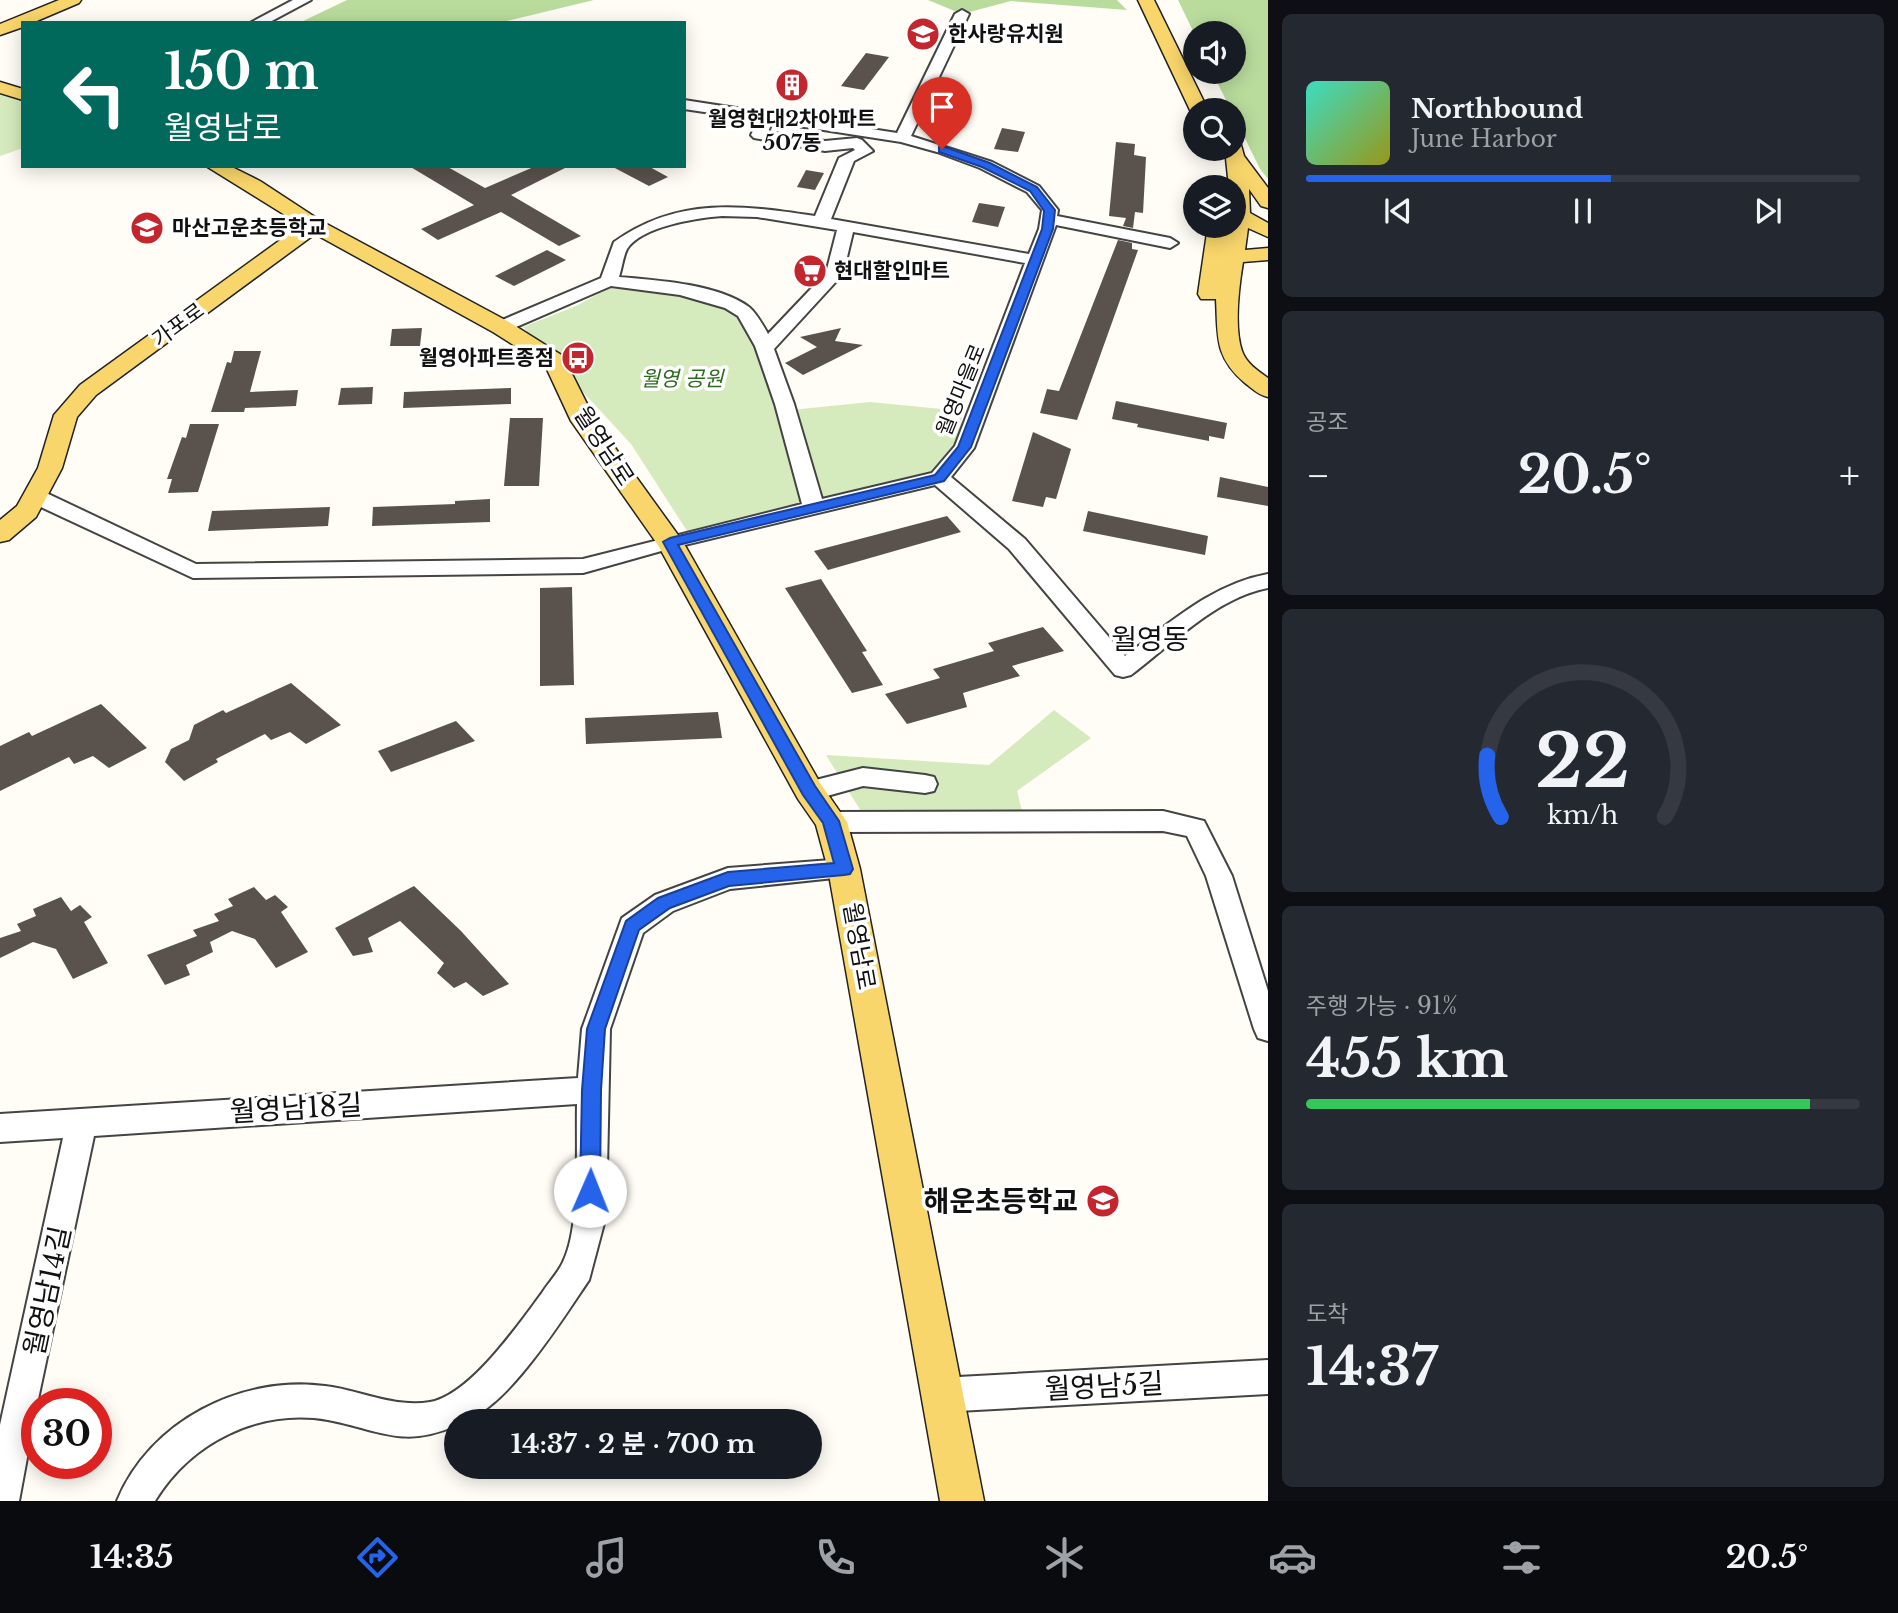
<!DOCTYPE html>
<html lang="ko">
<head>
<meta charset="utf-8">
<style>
  :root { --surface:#171b24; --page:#242831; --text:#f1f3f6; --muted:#9ea1a6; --line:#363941; --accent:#2563eb }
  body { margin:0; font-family:"Libre Baskerville","Noto Sans KR",serif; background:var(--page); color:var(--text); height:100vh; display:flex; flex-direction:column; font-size:26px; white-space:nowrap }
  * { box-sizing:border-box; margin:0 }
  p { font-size:23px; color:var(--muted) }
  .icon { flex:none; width:38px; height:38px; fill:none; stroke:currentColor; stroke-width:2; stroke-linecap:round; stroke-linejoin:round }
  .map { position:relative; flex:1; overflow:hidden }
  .details { display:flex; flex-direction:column; gap:14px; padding:14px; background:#0d0f14; width:630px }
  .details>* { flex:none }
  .guide { position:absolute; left:21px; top:21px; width:665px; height:147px; border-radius:0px; box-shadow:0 4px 18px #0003; background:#00695c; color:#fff; overflow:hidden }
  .fabs { position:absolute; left:1183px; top:21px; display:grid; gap:14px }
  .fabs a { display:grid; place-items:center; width:63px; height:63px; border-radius:50%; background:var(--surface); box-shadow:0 4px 18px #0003; font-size:35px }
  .speed { position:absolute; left:21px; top:1388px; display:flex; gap:14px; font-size:35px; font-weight:700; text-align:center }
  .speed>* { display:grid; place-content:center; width:91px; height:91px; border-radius:50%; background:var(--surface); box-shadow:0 4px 18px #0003; line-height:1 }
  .speed .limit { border:10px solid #d22; background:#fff; color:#111 }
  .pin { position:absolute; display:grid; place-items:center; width:60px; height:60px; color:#fff; margin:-72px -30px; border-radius:50% 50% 50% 0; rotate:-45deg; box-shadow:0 0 7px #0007 }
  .pin .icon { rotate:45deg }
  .me { position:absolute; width:77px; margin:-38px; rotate:1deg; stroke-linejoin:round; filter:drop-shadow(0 0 5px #0008) }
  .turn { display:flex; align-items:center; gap:24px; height:147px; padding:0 28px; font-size:32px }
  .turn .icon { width:91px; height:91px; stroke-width:2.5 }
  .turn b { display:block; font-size:49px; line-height:60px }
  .big { font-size:52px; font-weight:700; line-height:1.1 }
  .details .tile { flex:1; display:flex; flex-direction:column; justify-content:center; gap:10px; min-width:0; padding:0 24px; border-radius:10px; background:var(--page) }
  .details .dial { align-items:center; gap:0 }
  .dial svg { height:182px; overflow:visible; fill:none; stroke:var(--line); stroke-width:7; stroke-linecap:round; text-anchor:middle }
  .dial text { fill:var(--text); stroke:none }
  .song { display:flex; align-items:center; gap:21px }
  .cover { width:84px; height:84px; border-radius:10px; background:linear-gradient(135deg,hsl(170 70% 55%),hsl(60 70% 35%)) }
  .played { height:7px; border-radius:4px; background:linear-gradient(90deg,var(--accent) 55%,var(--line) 55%) }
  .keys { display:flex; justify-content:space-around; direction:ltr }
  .heat { display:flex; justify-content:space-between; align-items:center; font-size:38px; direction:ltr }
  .charge { height:10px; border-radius:5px; background:linear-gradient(90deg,#34c759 91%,var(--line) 0) }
  .trip { position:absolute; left:444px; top:1409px; width:378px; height:70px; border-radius:35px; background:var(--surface); box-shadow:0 4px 18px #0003; font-weight:700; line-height:70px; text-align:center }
  .dock { display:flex; height:112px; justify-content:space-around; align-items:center; background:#090b0e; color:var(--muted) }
  .dock .icon { width:49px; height:49px }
  .dock .selected { color:var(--accent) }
  .dock b { font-size:32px; color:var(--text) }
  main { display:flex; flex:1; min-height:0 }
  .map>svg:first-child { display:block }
  .green { fill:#d5ebbd }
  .forest { fill:#b9dc9c }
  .building { fill:#5a524d }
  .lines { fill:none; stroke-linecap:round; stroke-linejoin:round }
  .minor-casing { stroke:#444; stroke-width:4 }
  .major-casing { stroke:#222; stroke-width:3 }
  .minor { fill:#fff; fill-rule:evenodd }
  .major { fill:#f9d66b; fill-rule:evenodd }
  .route { fill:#2563eb; stroke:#184099; stroke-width:2 }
  .labels { text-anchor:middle; stroke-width:7; stroke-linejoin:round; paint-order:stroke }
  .far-poi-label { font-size:21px; font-weight:bold; fill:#111; stroke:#fff; text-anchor:start }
  .far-street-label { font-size:21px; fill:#111; stroke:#fff }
  .far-park-label { font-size:21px; font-style:italic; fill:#2f6b1f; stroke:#fff }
  .street-label { font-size:24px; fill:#111; stroke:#fff }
  .quarter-label { font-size:28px; fill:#111; stroke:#fff }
  .near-street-label { font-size:28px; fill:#111; stroke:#fff }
  .near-poi-label { font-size:28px; font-weight:bold; fill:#111; stroke:#fff; text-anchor:end }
</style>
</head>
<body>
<main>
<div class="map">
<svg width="1268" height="1501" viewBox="0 0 1268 1501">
  <rect width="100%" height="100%" fill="#fffdf5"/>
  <g class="green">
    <path d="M0 92 23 100V148L0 156Z"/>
    <path d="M609 288C639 290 701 292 725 305 770 328 794 457 805 504L689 534 631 444 523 327 576 306Z"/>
    <path d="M870 402 962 411 960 445 929 476 818 504 791 410Z"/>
    <path d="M1054 710 1091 738 1017 791 1024 819 864 816 826 755 989 765Z"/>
  </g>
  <g class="forest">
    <path d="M347 0H594L499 23H299Z"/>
    <path d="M928 0H1117L1127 10 1011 1 962 14Z"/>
    <path d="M1178 0H1268V179L1260 169 1234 116V110H1231L1212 72H1234V33L1195 35Z"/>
  </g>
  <g class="building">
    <path d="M866 53 889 57 864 90 841 86Z"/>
    <path d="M1002 128 1025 132 1018 152 994 149Z"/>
    <path d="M1116 142 1135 144 1134 155 1146 157 1143 213 1135 212 1133 228 1123 226 1126 218 1109 216Z"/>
    <path d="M409 166H446L485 188 536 166H569L511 195 581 236 559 246 501 212 438 240 421 229 474 205Z"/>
    <path d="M611 166H648L668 177 649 186Z"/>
    <path d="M806 170 824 173 815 190 797 187Z"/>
    <path d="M979 203 1005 207 998 227 972 222Z"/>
    <path d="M1118 240 1132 243V249L1138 250 1077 420 1040 413 1047 389 1059 391Z"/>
    <path d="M547 250 566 260 514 286 495 276Z"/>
    <path d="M422 328 420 346H390L392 329Z"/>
    <path d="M841 328 835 341 863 345 803 375 785 363 817 347 800 337Z"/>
    <path d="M234 351H261L250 392 298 390 296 406 245 408 244 412H211L227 362 231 363Z"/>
    <path d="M373 387 372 404 338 405 341 388Z"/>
    <path d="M511 388V404L403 408 404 392Z"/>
    <path d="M1116 401 1227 423 1224 439 1209 436V441L1137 427 1138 424 1112 419Z"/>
    <path d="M510 418H543L539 486H504Z"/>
    <path d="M190 424H219L198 492 168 493 172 479H167L182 437 186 438Z"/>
    <path d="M1033 432 1071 449 1056 499 1046 497 1043 507 1012 501Z"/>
    <path d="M1220 477 1268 487V506L1217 497Z"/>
    <path d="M490 499V522L372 526 373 507 455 504V501Z"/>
    <path d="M330 507 328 526 208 531 212 511Z"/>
    <path d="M1088 511 1208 536 1205 555 1083 531Z"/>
    <path d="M947 516 961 532 828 570 814 551Z"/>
    <path d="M821 579 867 651 862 652 883 685 852 693 785 588Z"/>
    <path d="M572 587 574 685 540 686V588Z"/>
    <path d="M1043 627 1064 651 1012 666 1020 676 963 693 967 707 907 724 885 694 940 678 933 669 994 651 988 643Z"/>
    <path d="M291 683 341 725 306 744 290 732 271 740 265 734 216 759 218 762 184 781 165 762 171 749 189 740 194 725 223 710 226 713Z"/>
    <path d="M101 704 147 748 109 768 93 756 74 764 69 757 0 791V746L29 732 32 736Z"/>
    <path d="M718 712 722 738 586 744 585 718Z"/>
    <path d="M456 721 475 741 391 772 378 751Z"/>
    <path d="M414 886 461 931 509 984 483 996 466 982 454 988 437 973 444 963 400 921 368 938 373 952 353 956 335 928Z"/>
    <path d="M254 887 266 900 275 895 288 907 281 912 308 952 276 968 255 939 232 931 210 942 213 952 186 965 190 975 165 985 147 955 197 936 193 930 219 921 214 914 233 906 228 899Z"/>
    <path d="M61 897 71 911 80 905 92 917 84 922 108 963 73 979 56 949 33 942 0 958V938L21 931 17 924 36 916 33 909Z"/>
  </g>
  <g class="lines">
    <defs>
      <g id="minor">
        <path d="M293 0H311L268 23H250Z"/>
        <path d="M962 10 969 14 911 136 992 162 1039 186 1058 210 1057 216 1170 238 1178 243 1170 248 1056 225 974 448 951 477 1025 539 1125 656C1170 623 1212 584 1268 574V588C1216 598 1172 644 1131 675L1123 677 1115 675 1009 549 935 485 672 548 583 573 193 578 28 501 25 496 28 491H42L196 564 583 559 802 504 775 404 755 346 738 316 725 308 680 295 611 286 507 331H495L492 327 495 323 601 278 614 242C678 196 742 205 815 216L839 158 855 150 853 148 825 151 754 138 751 135 758 120 684 109V100L897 133 955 14ZM772 122 901 142 937 152 980 168 1027 192 1042 210 1039 229 1029 254 831 219 854 161 873 151 862 140 857 138 825 141 768 132ZM722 216 757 217 837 230 826 273 768 334C763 325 757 314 749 307 718 284 656 280 619 277 622 268 623 257 627 249 642 226 697 218 722 216ZM853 232 1025 263 955 446 932 473 822 499 794 404 774 349 843 274Z"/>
        <path d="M863 768 925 775 934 777 937 784 934 791 925 793 863 786 809 801 800 798 796 791 800 784Z"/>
        <path d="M1163 811 1204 821 1232 876 1268 991V1041L1258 1038 1254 1029 1206 876 1187 836 1163 831 831 832 822 829 818 822 822 815 831 812Z"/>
        <path d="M844 859 853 862 857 869 853 876 730 889 673 911 643 933 610 1029 606 1216 589 1280C565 1315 500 1421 457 1421V1425C403 1449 380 1430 328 1420 259 1408 191 1442 155 1501H117C150 1421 241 1375 325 1386 360 1390 393 1408 430 1402 470 1395 518 1325 542 1293 548 1283 558 1273 563 1262 581 1226 576 1146 577 1104L94 1136 37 1404 19 1501H0V1425L63 1138 0 1142V1114L578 1078 582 1029 622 918 655 895 728 868Z"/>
        <path d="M1268 1360V1394L940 1412 928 1407 923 1395 928 1383 940 1378Z"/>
      </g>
      <g id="major">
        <path d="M59 0H81L79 3 32 23H23V27L0 35V24Z"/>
        <path d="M1138 0H1154L1208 110H1195V115L1190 110Z"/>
        <path d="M0 82 23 89V100L0 93Z"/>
        <path d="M1234 143 1241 145 1244 156 1268 188V208L1261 206 1249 189 1250 213 1268 223V237L1248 228 1245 250 1268 248V260L1243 262C1239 286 1234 328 1242 351 1246 363 1258 371 1268 378V397C1258 395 1253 389 1245 383 1214 357 1218 336 1216 299H1201L1198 294 1208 226H1234V187H1229L1225 149H1234Z"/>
        <path d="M206 166H230L260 181 321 221 509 322 563 356 595 420 683 542 820 783 847 822 860 869 984 1501H940L828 869 816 825 798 799 658 545 571 421 545 365 493 332 315 234 96 395 77 417 62 468 36 517 9 540 0 542V520L17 506 38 468 54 415 80 385 301 225Z"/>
      </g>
    </defs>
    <use href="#minor" class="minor-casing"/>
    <use href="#major" class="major-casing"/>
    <use href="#minor" class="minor"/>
    <use href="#major" class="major"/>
  </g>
  <path class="route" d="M942 146 990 163 1037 187 1055 210 1053 229 971 447 944 481 678 545 815 786 839 821 853 869 850 874 844 875 729 886 670 908 639 930 605 1029 601 1090 600 1191 597 1198 590 1201 583 1198 580 1191 582 1090 587 1029 626 921 658 898 728 872 834 863 823 823 803 795 663 542 670 538 935 475 958 447 1042 229 1044 211 1030 191 982 167 939 152V147Z"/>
  <defs>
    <symbol id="school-disc" viewBox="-11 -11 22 22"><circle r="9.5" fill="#c4262e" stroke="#fff"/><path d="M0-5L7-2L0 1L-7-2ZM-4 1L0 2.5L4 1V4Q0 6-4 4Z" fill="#fff"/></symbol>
    <symbol id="building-disc" viewBox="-11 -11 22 22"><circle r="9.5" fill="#c4262e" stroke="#fff"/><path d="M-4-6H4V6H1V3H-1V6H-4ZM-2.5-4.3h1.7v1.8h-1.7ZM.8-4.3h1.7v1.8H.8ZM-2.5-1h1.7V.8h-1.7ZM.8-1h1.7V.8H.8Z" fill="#fff"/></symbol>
    <symbol id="supermarket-disc" viewBox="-11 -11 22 22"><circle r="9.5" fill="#c4262e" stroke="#fff"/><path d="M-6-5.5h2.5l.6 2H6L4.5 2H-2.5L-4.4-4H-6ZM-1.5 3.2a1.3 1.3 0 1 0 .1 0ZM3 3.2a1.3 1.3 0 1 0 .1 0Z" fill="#fff"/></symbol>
    <symbol id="bus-disc" viewBox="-11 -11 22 22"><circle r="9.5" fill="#c4262e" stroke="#fff"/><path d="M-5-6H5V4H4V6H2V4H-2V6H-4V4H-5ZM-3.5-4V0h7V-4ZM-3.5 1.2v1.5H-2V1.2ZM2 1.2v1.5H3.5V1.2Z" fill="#fff"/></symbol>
  </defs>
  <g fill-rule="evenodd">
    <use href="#school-disc" x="904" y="15" width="38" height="38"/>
    <use href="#building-disc" x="773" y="66" width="38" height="38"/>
    <use href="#school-disc" x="128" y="209" width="38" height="38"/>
    <use href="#supermarket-disc" x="791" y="252" width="38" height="38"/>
    <use href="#bus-disc" x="559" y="339" width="38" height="38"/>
    <use href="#school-disc" x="1084" y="1182" width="38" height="38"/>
  </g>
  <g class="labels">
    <g class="far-poi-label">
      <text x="948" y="41">한사랑유치원</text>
      <text x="792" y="126" text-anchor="middle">월영현대2차아파트<tspan x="792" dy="24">507동</tspan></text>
      <text x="172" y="235">마산고운초등학교</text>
      <text x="834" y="278">현대할인마트</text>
      <text x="554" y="365" text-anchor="end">월영아파트종점</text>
    </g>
    <g class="far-street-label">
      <text transform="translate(178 325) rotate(-36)" y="7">가포로</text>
      <text transform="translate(961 390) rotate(-68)" y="7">월영마을로</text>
    </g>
    <g class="far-park-label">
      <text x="682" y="386">월영 공원</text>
    </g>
    <g class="street-label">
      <text transform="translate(604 446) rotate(57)" y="8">월영남로</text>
      <text transform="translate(859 946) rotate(80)" y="8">월영남로</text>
    </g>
    <g class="quarter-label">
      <text x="1150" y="649">월영동</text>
    </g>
    <g class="near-street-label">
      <text transform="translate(296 1108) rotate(-3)" y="10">월영남18길</text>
      <text transform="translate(47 1291) rotate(-78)" y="10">월영남14길</text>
      <text transform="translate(1104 1386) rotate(-3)" y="10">월영남5길</text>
    </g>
    <g class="near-poi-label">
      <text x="1078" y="1211">해운초등학교</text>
    </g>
  </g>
</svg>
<div class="fabs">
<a><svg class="icon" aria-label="sound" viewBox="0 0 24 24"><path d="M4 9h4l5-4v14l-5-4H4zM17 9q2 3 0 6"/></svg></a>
<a><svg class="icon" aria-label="search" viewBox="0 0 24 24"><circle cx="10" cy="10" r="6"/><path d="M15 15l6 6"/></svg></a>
<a><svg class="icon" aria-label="layers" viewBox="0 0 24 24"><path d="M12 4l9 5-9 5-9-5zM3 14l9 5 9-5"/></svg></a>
</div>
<div class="speed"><div class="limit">30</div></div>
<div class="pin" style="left:942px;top:149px;background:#d93025"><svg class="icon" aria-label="arrive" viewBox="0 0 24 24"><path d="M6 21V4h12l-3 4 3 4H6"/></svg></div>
<svg class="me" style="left:590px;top:1191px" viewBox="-20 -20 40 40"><circle r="19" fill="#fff"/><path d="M0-13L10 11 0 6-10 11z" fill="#2563eb"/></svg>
<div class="trip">14:37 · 2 분 · 700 m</div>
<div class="guide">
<div class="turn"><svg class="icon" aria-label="left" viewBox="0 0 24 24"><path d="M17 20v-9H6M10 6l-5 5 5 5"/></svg><div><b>150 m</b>월영남로</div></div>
</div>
</div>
<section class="details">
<div class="tile">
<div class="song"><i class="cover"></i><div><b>Northbound</b><p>June Harbor</p></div></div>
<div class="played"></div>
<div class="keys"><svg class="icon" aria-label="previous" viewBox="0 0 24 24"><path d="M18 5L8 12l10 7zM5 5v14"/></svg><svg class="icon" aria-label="pause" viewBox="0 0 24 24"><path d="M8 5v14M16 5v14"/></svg><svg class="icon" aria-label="next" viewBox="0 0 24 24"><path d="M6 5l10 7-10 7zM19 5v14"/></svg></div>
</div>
<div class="tile"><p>공조</p>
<div class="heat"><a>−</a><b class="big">20.5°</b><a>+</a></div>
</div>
<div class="tile dial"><svg viewBox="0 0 100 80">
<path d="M14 69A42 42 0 1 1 86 69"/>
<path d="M14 69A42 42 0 0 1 8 42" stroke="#2563eb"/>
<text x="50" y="56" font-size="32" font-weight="700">22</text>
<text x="50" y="72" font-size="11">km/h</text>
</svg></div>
<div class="tile"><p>주행 가능 · 91%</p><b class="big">455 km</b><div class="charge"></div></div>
<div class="tile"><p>도착</p><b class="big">14:37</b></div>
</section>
</main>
<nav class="dock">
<b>14:35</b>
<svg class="icon selected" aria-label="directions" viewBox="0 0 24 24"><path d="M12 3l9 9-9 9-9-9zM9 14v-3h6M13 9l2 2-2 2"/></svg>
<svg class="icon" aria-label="music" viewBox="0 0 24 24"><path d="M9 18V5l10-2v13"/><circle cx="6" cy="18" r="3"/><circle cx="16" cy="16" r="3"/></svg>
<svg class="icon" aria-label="phone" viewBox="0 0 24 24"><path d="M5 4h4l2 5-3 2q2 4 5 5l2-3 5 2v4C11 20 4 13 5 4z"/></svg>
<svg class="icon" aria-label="climate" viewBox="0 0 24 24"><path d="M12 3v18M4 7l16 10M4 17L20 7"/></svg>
<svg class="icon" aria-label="car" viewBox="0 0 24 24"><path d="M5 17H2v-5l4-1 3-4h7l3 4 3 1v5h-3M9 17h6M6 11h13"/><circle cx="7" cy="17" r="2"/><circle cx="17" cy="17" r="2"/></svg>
<svg class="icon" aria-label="filters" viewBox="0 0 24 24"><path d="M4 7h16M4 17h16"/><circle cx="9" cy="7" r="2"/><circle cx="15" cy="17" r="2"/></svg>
<b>20.5°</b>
</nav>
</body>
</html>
